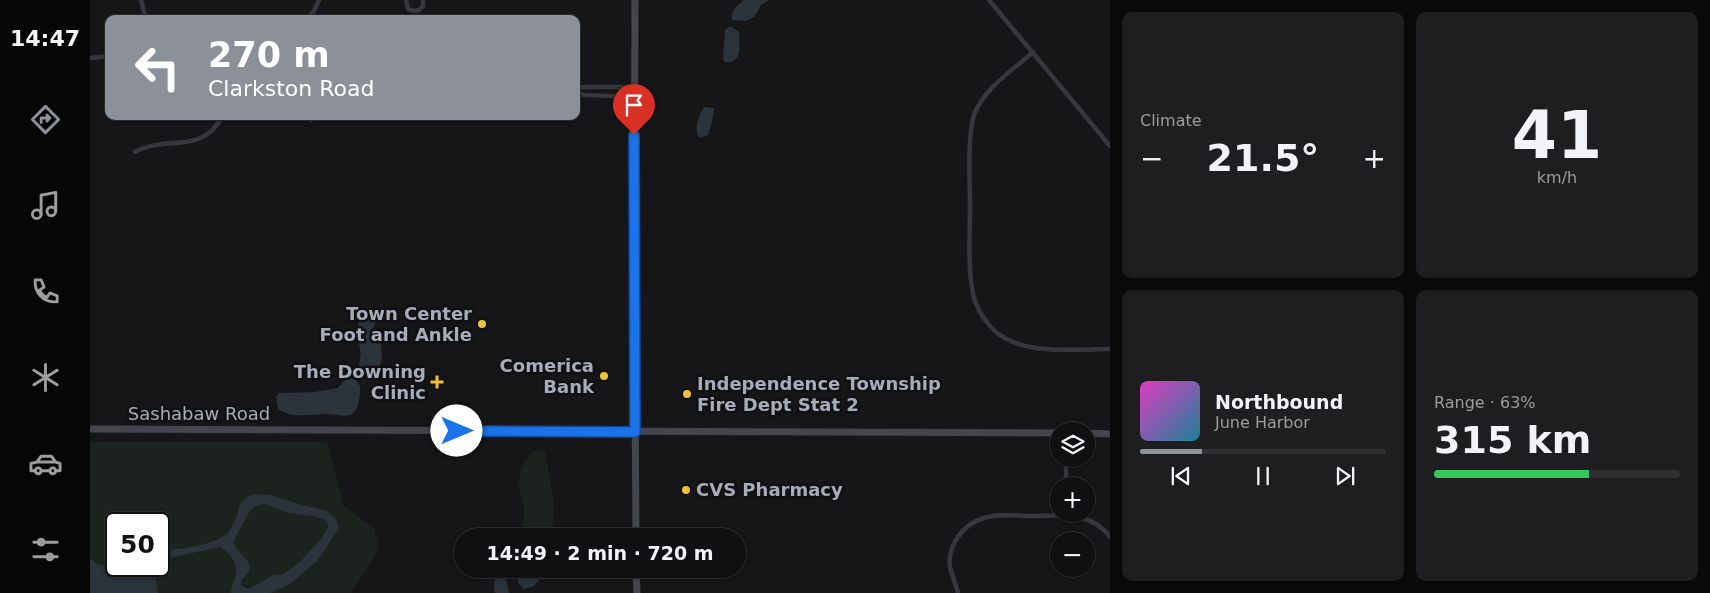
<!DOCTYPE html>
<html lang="en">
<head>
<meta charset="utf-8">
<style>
  :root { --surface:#101012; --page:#1e1e20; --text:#f1f3f6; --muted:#9c9d9f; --line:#303032; --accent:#8c9099 }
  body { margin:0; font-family:"DejaVu Sans",sans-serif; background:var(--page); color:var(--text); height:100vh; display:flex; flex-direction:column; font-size:19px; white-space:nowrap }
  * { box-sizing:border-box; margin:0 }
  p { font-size:16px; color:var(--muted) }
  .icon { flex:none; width:28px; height:28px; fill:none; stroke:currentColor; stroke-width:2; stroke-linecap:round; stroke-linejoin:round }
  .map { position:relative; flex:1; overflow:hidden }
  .sheet { display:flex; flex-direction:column; gap:12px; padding:12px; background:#09090a; width:600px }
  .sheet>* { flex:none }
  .hud { position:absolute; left:15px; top:15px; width:475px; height:105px; border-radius:10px; box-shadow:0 1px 4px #0004,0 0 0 1px var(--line); background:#8c9099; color:#fff; overflow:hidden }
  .fabs { position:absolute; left:960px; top:422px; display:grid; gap:10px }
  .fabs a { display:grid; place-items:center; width:45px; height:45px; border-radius:50%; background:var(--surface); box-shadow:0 1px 4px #0004,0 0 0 1px var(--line); font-size:25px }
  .speed { position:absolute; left:15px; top:512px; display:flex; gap:10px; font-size:25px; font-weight:700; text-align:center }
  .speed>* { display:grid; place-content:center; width:65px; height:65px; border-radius:50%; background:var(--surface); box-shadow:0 1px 4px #0004,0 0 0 1px var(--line); line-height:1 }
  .speed .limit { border:2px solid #111; border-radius:8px; background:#fff; color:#111 }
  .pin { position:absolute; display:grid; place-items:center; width:42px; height:42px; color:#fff; margin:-51px -21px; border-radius:50% 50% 50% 0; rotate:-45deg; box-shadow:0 0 5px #0007 }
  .pin .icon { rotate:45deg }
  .me { position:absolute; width:55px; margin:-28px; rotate:90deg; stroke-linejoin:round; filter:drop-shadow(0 0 4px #0008) }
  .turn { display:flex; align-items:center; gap:18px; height:105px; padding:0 20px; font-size:22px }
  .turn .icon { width:65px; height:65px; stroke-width:2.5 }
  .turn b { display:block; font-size:35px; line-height:42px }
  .big { font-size:38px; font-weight:700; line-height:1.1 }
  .sheet .card { flex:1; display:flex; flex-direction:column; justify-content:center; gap:8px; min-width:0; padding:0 18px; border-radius:10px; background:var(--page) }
  .sheet .dial { align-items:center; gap:0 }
  .dial b { font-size:65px; line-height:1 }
  .song { display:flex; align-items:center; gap:15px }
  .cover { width:60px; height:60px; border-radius:8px; background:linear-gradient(135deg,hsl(310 70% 55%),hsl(190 70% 35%)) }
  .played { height:5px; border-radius:2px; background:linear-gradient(90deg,var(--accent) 25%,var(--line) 25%) }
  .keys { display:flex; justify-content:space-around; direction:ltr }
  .heat { display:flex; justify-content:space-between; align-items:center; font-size:28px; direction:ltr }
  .charge { height:8px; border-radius:4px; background:linear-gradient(90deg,#34c759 63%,var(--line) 0) }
  .sheet .tiles { flex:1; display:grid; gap:12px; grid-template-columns:repeat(2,1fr) }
  .trip { position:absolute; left:364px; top:528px; width:292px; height:50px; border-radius:25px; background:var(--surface); box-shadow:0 1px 4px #0004,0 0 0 1px var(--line); font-weight:700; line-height:50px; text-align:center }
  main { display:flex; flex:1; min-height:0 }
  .tab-bar { display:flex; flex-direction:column; width:90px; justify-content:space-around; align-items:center; background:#060607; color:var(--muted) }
  .tab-bar .icon { width:35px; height:35px }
  .tab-bar .selected { color:var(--accent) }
  .tab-bar b { font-size:22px; color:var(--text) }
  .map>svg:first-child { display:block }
  .green { fill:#1c231e; fill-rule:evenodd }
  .water { fill:#2c333b; fill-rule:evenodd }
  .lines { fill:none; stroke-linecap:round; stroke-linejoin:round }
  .street { stroke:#37373d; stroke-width:4.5 }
  .secondary { stroke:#45464d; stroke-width:7 }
  .route-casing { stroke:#114b97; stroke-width:12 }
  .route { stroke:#1a73e8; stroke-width:9 }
  .poi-dot { fill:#eec238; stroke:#111113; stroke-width:2 }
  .labels { text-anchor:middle; stroke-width:5; stroke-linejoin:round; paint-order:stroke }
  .poi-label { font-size:18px; font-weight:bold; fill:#a8abb8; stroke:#111113; text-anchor:end }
  .street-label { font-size:18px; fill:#a8abb8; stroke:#111113 }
</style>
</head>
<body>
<main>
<nav class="tab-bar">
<b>14:47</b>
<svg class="icon selected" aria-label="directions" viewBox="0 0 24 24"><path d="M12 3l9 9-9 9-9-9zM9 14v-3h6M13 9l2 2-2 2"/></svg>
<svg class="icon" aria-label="music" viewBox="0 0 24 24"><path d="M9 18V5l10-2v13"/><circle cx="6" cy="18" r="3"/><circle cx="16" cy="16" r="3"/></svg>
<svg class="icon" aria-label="phone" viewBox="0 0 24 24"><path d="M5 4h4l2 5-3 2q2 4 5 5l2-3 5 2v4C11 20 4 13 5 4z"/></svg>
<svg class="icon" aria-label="climate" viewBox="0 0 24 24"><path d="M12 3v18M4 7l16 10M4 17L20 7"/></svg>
<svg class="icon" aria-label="car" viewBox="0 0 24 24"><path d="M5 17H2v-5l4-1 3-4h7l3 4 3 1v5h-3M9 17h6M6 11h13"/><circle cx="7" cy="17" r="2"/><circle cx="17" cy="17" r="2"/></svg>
<svg class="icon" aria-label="filters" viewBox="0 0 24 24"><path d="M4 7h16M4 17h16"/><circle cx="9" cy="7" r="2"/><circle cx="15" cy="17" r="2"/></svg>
</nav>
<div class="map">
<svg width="1020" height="593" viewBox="0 0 1020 593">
  <rect width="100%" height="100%" fill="#161618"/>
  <g class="green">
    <path d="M0 442H237L254 506 284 528 288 546 284 558 261 593H0ZM26 524H69V566H26Z"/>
    <path d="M449 450 455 452 464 505 462 536H442L433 525 434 510 429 487 430 474 434 462 442 452Z"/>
  </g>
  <g class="water">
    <path d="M654 0H679L671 5 665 16 656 21 642 20C640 11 648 5 654 0Z"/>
    <path d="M640 26 649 32C649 45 654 63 635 62L633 59 635 30Z"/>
    <path d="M614 107 624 108C625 114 620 128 618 135L609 138C604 128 608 116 614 107Z"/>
    <path d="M282 309 289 310 290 316 281 331 282 336 291 343C292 356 294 367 281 374L269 370C268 363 272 356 270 349 267 328 263 324 282 309Z"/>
    <path d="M257 377 265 379 270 386C270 393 270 406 264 412 258 419 246 414 238 414 223 414 201 419 188 409L186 397 189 393 225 392 248 388Z"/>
    <path d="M164 494 180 495 212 505 231 509 237 511 247 520 249 528 228 560 201 583 181 593H141C141 586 146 580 146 573 147 561 140 553 130 547L70 560 69 562V549C83 552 121 545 134 536 138 534 141 529 143 524 152 510 144 502 164 494ZM174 504 199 513 222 516 236 520 239 526 231 539 210 562 193 574 183 575 159 589 151 586 152 579C172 565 148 555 143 542L160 510 166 506Z"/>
    <path d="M26 550V566H66L64 570 68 593H0V558C6 564 11 567 20 564Z"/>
    <path d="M405 569H417L415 575 419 593H406L404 591Z"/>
    <path d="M431 569H458L444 586 434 589 428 583V576Z"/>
  </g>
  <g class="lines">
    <g class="street">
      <path d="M51 0 56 19"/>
      <path d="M316 0 318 9 324 11 329 10 333 6V0"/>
      <path d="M899 0 1020 146"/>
      <path d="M216 19 224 11 229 0"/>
      <path d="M943 52C922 71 894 88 884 115 877 137 880 183 880 206 880 232 877 277 885 301 889 312 897 324 906 332 935 356 985 349 1020 349"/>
      <path d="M0 58 19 56"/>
      <path d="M486 88 495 87H545"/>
      <path d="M486 93 495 95 544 97"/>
      <path d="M221 120 223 116"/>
      <path d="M45 152C75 135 114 155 132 116"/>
      <path d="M976 486V459"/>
      <path d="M868 593C866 585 862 576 860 567 857 546 873 524 894 518 908 513 925 516 939 516 968 516 1001 510 1020 537"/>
    </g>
    <g class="secondary">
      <path d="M545 0 544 254 546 536"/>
      <path d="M0 429 969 433"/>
      <path d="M996 433 1020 434"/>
      <path d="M546 569 547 593"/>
    </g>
  </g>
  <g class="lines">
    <defs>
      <path id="route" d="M367 431 545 432 544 135"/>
    </defs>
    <use href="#route" class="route-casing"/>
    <use href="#route" class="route"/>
  </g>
  <g class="poi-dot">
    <circle cx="392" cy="324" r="5"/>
    <circle cx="514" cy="376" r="5"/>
    <path d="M344.5 374.5h5v5h5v5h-5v5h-5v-5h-5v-5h5z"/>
    <circle cx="597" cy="394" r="5"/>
    <circle cx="596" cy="490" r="5"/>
  </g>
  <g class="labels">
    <g class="poi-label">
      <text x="382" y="320">Town Center<tspan x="382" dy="21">Foot and Ankle</tspan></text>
      <text x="504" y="372">Comerica<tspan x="504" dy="21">Bank</tspan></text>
      <text x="336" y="378">The Downing<tspan x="336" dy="21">Clinic</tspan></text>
      <text x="607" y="390" text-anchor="start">Independence Township<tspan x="607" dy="21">Fire Dept Stat 2</tspan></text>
      <text x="606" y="496" text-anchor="start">CVS Pharmacy</text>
    </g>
    <g class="street-label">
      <text x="109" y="420">Sashabaw Road</text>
    </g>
  </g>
</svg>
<div class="fabs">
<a><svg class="icon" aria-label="layers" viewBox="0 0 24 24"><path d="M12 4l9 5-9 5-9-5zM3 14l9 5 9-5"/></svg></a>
<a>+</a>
<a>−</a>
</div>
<div class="speed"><div class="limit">50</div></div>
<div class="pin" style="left:544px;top:135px;background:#d93025"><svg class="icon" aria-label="arrive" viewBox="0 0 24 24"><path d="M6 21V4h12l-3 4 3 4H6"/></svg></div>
<svg class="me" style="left:367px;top:431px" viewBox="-20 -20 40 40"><circle r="19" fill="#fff"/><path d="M0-13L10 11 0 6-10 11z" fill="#1a73e8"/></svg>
<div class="trip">14:49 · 2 min · 720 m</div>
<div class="hud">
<div class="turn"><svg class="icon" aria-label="left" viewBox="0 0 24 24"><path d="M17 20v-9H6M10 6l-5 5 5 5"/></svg><div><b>270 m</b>Clarkston Road</div></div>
</div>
</div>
<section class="sheet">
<div class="tiles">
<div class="card"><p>Climate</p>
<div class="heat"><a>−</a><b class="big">21.5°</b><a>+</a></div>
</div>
<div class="card dial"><b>41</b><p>km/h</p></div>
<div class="card">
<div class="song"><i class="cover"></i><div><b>Northbound</b><p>June Harbor</p></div></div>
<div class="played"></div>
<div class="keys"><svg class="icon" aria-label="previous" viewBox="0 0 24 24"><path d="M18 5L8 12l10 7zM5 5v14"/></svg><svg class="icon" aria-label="pause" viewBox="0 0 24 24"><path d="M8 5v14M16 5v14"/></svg><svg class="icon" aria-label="next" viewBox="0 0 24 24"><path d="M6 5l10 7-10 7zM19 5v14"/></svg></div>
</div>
<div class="card"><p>Range · 63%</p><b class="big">315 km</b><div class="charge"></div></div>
</div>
</section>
</main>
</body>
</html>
